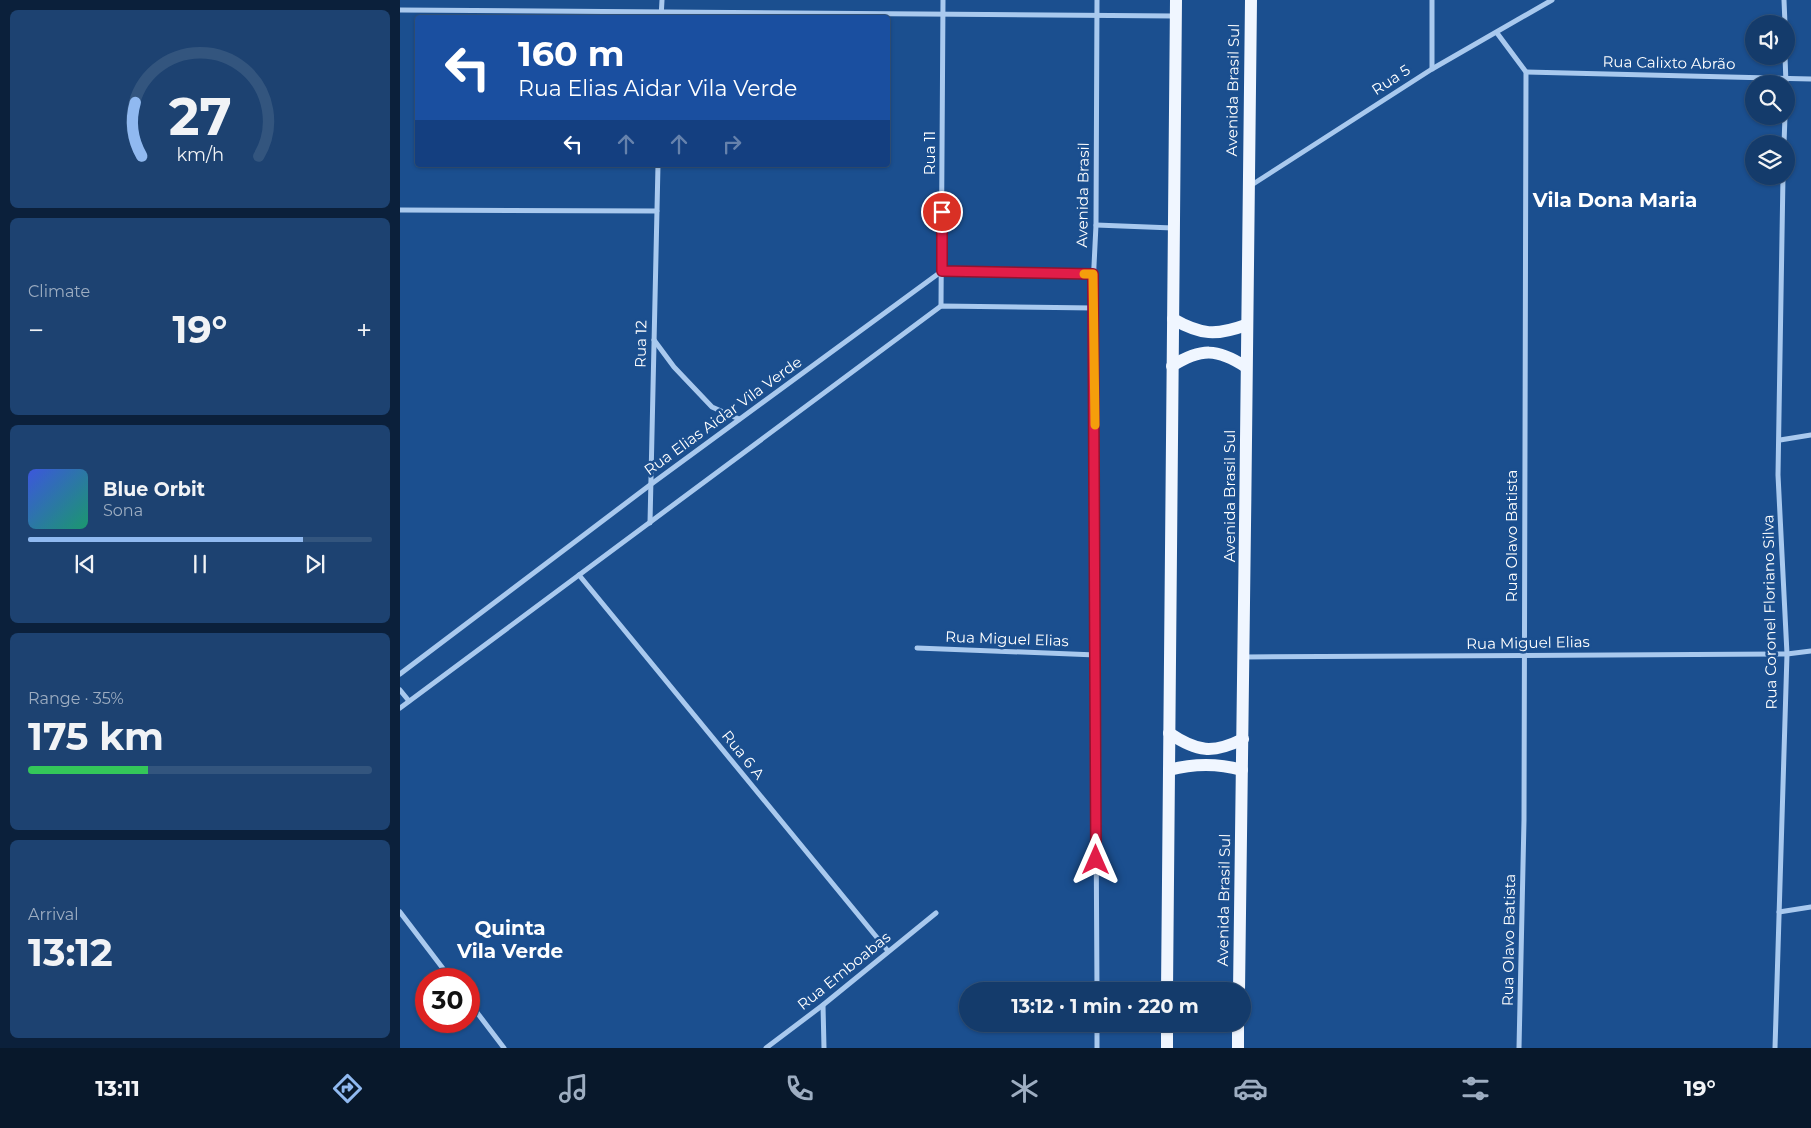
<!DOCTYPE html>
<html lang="en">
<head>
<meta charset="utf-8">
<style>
  :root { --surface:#143b6b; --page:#1d4271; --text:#f1f3f6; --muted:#9dadc1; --line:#33557e; --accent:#90b9f0 }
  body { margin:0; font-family:Montserrat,sans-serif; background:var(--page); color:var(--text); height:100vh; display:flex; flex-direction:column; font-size:19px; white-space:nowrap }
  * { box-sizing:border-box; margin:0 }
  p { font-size:16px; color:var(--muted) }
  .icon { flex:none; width:28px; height:28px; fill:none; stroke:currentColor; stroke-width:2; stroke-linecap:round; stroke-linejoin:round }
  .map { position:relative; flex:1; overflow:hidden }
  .drawer { display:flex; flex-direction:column; gap:10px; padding:10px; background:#0b203b; width:400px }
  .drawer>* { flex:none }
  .guide { position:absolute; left:15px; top:15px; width:475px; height:152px; border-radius:5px; box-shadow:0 1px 4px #0004,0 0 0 1px var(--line); background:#1a4fa0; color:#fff; overflow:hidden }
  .fabs { position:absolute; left:1345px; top:15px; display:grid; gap:10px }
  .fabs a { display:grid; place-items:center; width:50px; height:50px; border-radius:50%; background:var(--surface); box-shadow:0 1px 4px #0004,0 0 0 1px var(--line); font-size:25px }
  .speed { position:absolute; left:15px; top:968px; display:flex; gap:10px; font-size:25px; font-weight:700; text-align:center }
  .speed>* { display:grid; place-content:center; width:65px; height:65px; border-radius:50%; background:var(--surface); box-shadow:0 1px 4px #0004,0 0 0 1px var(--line); line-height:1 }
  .speed .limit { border:8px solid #d22; background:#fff; color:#111 }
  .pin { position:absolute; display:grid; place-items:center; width:42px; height:42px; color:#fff; margin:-21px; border:2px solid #fff; border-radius:50%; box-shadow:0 1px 5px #0007 }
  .me { position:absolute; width:55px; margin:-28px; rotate:0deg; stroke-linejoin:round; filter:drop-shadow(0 0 4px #0008) }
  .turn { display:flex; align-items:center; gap:18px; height:105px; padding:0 20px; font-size:22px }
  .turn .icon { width:65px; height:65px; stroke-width:2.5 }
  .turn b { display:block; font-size:35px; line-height:42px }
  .lanes { display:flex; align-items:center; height:48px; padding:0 20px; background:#0003; justify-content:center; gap:25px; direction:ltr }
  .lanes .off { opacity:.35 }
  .big { font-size:38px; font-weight:700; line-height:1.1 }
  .drawer .card { flex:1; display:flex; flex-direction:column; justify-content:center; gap:8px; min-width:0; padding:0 18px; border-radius:8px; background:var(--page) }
  .drawer .dial { align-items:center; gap:0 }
  .dial svg { height:130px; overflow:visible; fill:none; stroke:var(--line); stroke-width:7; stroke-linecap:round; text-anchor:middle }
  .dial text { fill:var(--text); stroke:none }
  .song { display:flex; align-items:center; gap:15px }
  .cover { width:60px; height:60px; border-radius:8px; background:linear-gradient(135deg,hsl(230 70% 55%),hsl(160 70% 35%)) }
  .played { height:5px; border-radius:2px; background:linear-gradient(90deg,var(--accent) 80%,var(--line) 80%) }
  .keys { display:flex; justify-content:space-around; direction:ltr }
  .heat { display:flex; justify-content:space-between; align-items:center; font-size:28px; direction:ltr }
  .charge { height:8px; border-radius:4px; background:linear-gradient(90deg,#34c759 35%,var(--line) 0) }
  .trip { position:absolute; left:559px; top:982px; width:292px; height:50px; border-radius:25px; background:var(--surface); box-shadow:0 1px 4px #0004,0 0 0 1px var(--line); font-weight:700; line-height:50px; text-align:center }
  .tabs { display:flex; height:80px; justify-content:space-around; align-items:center; background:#08182b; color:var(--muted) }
  .tabs .icon { width:35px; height:35px }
  .tabs .active { color:var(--accent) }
  .tabs b { font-size:22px; color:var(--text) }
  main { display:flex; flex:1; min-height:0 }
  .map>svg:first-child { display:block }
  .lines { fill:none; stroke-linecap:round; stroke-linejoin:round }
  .minor { stroke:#a9c9ee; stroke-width:5 }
  .primary { stroke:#f0f6ff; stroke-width:12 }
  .route-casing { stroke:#92132f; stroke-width:12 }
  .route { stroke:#e11d48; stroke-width:9 }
  .slow { stroke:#f59e0b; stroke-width:9 }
  .labels { text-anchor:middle; stroke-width:5; stroke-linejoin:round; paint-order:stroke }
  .street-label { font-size:15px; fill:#fff; stroke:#1b4f8f }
  .district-label { font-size:20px; font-weight:bold; fill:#fff; stroke:#1b4f8f }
</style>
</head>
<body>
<main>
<section class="drawer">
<div class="card dial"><svg viewBox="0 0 100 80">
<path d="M14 69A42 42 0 1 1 86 69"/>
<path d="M14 69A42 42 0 0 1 10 36" stroke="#90b9f0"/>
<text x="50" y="56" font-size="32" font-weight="700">27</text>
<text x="50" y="72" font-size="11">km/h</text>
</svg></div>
<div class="card"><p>Climate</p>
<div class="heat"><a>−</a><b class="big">19°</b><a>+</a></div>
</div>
<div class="card">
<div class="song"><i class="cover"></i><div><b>Blue Orbit</b><p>Sona</p></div></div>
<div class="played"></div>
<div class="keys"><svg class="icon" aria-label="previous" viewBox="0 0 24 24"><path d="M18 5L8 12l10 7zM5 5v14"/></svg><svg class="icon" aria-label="pause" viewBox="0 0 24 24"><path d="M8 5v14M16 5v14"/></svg><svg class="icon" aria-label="next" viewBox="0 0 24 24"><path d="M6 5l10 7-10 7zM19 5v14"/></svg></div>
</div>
<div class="card"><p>Range · 35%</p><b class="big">175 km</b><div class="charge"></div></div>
<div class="card"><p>Arrival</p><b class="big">13:12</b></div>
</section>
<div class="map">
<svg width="1411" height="1048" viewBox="0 0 1411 1048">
  <rect width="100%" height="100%" fill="#1b4f8f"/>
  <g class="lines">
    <g class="minor">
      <path d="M1384 0 1385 24"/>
      <path d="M0 10 774 16"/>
      <path d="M261 18 262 0"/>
      <path d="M1097 33 1126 72 1124 820 1119 1048"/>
      <path d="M1385 56 1386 84"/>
      <path d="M1032 69V0"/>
      <path d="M1126 72 1411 79"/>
      <path d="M1384 144 1385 116"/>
      <path d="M850 186 1032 69 1152 0"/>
      <path d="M0 210 257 211"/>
      <path d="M696 225 773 228"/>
      <path d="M541 306 543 0"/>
      <path d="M254 340 274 367 312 407 339 419"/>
      <path d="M1380 440 1411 435"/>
      <path d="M250 523 258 165"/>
      <path d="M179 575 488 951"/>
      <path d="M517 648 696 655"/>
      <path d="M845 657 1387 654 1411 651"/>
      <path d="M0 674 250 485 542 271 693 274"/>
      <path d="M0 690 9 701"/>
      <path d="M0 708 541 306 694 308"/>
      <path d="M0 912 51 979"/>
      <path d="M1379 912 1411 907"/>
      <path d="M697 991 693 286 696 225 697 0"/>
      <path d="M69 1002 104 1048"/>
      <path d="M423 1005 424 1048"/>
      <path d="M697 1024V1048"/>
      <path d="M366 1048 423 1005 536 913"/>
      <path d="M1375 1048 1387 654 1378 475 1383 176"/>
    </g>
    <g class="primary">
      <path d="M773 319C801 335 816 336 846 325"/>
      <path d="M772 366C801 348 817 348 846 367"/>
      <path d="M769 733C797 752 813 754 843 739"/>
      <path d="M769 770C795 763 817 763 842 770"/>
      <path d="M767 991 776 0"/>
      <path d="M839 991C845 661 846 330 851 0"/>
      <path d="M767 1048V1024"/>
      <path d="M838 1048V1024"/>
    </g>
  </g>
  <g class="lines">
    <defs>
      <path id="route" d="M542 212V271L693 274 696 860"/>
    </defs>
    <use href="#route" class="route-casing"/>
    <use href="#route" class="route"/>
    <path class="slow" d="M684 274H693L695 425"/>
  </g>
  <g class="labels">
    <g class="street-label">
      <text transform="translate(1269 63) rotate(1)" y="5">Rua Calixto Abrão</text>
      <text transform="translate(991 80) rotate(-33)" y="5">Rua 5</text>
      <text transform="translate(833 90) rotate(-89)" y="5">Avenida Brasil Sul</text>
      <text transform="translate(530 153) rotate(-90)" y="5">Rua 11</text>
      <text transform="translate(683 195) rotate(-89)" y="5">Avenida Brasil</text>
      <text transform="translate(241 344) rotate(-89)" y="5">Rua 12</text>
      <text transform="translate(323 416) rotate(-36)" y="5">Rua Elias Aidar Vila Verde</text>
      <text transform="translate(830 496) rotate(-90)" y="5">Avenida Brasil Sul</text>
      <text transform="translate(1112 536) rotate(-90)" y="5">Rua Olavo Batista</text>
      <text transform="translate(1370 612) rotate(-91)" y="5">Rua Coronel Floriano Silva</text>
      <text transform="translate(607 639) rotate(2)" y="5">Rua Miguel Elias</text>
      <text transform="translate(1128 643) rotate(-1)" y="5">Rua Miguel Elias</text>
      <text transform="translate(343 755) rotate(51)" y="5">Rua 6 A</text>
      <text transform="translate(824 900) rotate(-89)" y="5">Avenida Brasil Sul</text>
      <text transform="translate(1109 940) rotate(-89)" y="5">Rua Olavo Batista</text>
      <text transform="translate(444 971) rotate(-39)" y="5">Rua Emboabas</text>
    </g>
    <g class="district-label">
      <text x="1215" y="207">Vila Dona Maria</text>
      <text x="110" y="935">Quinta<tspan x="110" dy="23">Vila Verde</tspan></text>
    </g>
  </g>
</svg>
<div class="fabs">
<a><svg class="icon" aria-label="sound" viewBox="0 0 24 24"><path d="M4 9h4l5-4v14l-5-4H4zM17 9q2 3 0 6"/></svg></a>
<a><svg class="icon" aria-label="search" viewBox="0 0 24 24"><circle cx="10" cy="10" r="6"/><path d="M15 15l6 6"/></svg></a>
<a><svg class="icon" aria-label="layers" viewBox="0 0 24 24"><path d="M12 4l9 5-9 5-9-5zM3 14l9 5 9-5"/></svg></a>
</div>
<div class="speed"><div class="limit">30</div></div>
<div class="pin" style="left:542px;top:212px;background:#d93025"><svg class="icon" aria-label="arrive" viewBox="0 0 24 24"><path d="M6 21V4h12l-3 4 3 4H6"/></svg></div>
<svg class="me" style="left:696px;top:860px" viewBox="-20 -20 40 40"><path d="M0-17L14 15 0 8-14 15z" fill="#e11d48" stroke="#fff" stroke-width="4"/></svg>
<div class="trip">13:12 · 1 min · 220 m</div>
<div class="guide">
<div class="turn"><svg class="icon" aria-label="left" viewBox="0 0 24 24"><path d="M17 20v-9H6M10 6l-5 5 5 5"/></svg><div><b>160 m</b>Rua Elias Aidar Vila Verde</div></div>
<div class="lanes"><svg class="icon" aria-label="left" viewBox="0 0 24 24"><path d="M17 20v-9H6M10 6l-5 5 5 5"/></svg><svg class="icon off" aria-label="ahead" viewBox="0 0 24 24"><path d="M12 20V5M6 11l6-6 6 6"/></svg><svg class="icon off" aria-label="ahead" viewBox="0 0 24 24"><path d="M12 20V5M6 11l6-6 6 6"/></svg><svg class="icon off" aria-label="right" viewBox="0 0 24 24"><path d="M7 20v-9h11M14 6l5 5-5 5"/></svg></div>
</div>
</div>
</main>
<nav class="tabs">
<b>13:11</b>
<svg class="icon active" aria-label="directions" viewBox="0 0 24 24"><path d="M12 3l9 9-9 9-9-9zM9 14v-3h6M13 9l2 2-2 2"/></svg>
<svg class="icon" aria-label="music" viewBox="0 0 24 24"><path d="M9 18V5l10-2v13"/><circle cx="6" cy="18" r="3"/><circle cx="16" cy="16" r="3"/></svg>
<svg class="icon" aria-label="phone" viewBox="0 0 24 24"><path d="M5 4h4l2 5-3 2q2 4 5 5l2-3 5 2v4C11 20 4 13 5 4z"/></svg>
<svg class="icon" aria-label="climate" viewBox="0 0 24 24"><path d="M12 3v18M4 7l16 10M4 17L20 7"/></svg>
<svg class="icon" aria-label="car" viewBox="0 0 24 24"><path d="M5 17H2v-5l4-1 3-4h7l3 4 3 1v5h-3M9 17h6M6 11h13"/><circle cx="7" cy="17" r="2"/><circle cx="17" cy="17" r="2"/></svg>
<svg class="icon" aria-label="filters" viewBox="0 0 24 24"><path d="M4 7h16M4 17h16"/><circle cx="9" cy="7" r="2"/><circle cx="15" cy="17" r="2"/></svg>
<b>19°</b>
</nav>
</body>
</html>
